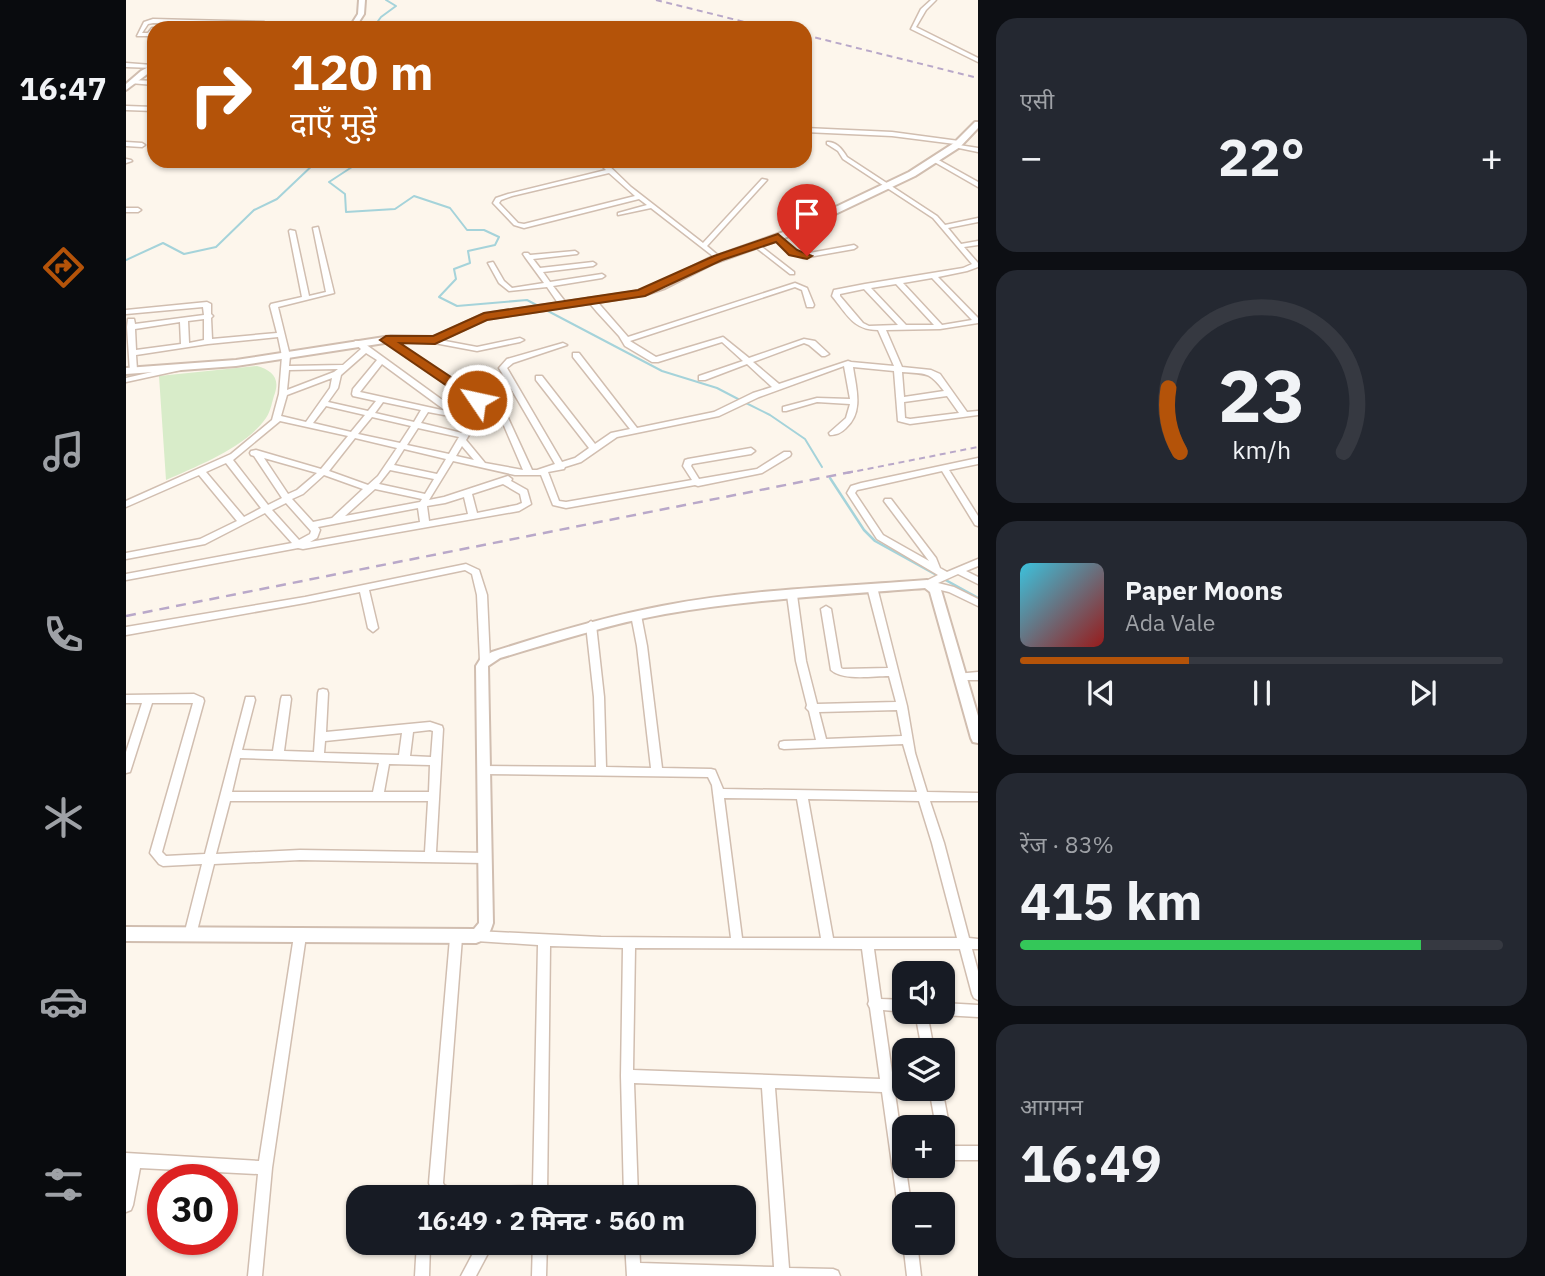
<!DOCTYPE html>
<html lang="hi">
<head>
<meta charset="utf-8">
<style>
  :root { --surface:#171b24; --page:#242831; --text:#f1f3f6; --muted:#9ea1a6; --line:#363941; --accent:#b45309 }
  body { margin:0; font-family:"IBM Plex Sans","Noto Sans Devanagari",sans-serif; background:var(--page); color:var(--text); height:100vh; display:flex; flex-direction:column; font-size:26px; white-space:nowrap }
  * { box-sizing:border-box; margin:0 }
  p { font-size:23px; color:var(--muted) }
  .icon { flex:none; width:38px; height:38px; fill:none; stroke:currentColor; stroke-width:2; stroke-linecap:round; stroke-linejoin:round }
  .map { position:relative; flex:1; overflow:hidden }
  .drawer { display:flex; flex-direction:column; gap:18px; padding:18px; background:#0d0f14; width:567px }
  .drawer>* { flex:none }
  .banner { position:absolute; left:21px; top:21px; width:665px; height:147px; border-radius:21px; box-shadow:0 2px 5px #0004; background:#b45309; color:#fff; overflow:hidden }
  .tools { position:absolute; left:766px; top:961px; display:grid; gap:14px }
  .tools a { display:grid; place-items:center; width:63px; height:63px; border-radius:14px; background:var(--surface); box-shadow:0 2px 5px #0004; font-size:35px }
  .speed { position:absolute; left:21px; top:1164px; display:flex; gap:14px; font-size:35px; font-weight:700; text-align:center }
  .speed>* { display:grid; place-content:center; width:91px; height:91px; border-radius:50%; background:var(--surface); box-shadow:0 2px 5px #0004; line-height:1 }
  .speed .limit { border:10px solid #d22; background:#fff; color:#111 }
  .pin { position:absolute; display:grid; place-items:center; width:60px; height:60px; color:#fff; margin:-72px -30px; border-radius:50% 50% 50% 0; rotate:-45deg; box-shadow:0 0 7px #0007 }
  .pin .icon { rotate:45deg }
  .me { position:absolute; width:77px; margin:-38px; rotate:304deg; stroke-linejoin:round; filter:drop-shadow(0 0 5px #0008) }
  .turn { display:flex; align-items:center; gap:24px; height:147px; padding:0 28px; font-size:32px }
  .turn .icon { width:91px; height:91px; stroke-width:2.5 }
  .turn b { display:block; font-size:49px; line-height:60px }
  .big { font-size:52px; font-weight:800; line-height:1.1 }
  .drawer .widget { flex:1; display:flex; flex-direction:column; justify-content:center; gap:10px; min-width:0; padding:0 24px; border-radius:21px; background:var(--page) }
  .drawer .dial { align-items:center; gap:0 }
  .dial svg { height:182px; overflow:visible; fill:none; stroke:var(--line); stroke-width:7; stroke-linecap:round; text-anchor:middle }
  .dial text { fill:var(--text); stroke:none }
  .song { display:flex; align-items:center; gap:21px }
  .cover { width:84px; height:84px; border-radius:10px; background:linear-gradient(135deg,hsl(190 70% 55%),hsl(0 70% 35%)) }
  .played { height:7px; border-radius:4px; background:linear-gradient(90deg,var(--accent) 35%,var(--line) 35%) }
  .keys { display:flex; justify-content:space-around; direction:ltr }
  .heat { display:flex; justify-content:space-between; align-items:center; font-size:38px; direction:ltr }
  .charge { height:10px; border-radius:5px; background:linear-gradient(90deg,#34c759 83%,var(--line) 0) }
  .trip { position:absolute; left:220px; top:1185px; width:410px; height:70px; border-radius:21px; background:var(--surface); box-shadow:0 2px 5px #0004; font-weight:800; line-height:70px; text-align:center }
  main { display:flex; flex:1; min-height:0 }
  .dock { display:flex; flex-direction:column; width:126px; justify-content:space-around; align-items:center; background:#090b0e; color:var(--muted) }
  .dock .icon { width:49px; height:49px }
  .dock .selected { color:var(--accent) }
  .dock b { font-size:32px; color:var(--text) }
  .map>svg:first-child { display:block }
  .green { fill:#d8ecc9 }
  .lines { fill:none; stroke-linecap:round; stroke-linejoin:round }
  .stream-far1 { stroke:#a5d3da; stroke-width:2 }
  .stream { stroke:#a5d3da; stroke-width:2.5 }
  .minor-casing { stroke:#d1beb0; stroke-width:3 }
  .tertiary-casing { stroke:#d1beb0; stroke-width:4 }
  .minor { fill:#fff; fill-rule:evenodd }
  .tertiary { fill:#fff; fill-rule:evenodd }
  .rail-far1 { stroke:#b9a8c9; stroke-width:2; stroke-dasharray:6 4.5; stroke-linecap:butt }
  .rail { stroke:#b9a8c9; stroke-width:2.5; stroke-dasharray:10 7; stroke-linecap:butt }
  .route { fill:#b45309; stroke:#753606; stroke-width:2 }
</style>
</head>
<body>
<main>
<nav class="dock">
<b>16:47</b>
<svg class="icon selected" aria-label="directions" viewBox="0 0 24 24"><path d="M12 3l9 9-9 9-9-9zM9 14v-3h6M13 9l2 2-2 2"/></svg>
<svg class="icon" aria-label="music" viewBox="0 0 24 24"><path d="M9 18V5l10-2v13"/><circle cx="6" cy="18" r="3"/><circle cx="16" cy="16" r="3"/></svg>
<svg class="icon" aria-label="phone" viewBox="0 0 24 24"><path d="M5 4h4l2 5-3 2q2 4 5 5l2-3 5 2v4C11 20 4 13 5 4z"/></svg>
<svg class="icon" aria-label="climate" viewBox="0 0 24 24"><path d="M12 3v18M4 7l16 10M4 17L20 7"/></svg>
<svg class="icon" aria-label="car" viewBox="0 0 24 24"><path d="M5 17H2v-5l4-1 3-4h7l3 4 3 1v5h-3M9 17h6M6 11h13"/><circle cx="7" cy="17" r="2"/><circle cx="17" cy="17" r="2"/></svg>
<svg class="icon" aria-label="filters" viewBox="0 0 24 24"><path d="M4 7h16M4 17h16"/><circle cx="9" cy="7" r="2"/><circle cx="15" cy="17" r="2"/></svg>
</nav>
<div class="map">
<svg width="852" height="1276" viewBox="0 0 852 1276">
  <rect width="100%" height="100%" fill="#fdf6ec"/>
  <path class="green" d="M131 366C145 370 154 377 149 393 146 401 145 411 140 418 120 447 71 466 40 480L33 376Z"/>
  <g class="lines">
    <g class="stream-far1">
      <path d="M247 28 255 17 270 6 260 0"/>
      <path d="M223 161 229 165 203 182 219 194 220 212 269 209 288 196 324 208 341 230H358L373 237 369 245 342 251 344 263 328 269 330 279 313 297 331 306 401 300 536 371 591 388 614 400"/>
      <path d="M0 260 37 243 58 254 90 247 128 210 151 199 191 161"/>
      <path d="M620 403 644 415 679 439 696 467"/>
    </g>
    <path class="stream" d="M704 478 738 530 749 541 852 598"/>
    <defs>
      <g id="minor">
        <path d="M805 0H810L800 10 790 27 852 58V62L785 29 795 9Z"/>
        <path d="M27 19 138 22 141 24 140 28H134L135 25H101L105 28H99L94 24 27 23 22 24 16 33H22L26 28H30H28V33L26 36H11L18 22Z"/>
        <path d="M0 63 26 65 28 66V68L0 67Z"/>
        <path d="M6 80 28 81V85L4 83V81Z"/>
        <path d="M0 106 28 107V111L0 110Z"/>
        <path d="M679 128 766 132 833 141 836 143 833 145 852 148V152L828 147 827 146 829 144 766 136 679 132Z"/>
        <path d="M0 142 16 143 19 145 16 147 0 146Z"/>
        <path d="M701 142C710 141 717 150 721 157L811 216 819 225 852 218V222L822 228 835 244 852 241V245L838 247 852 263V267L841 271 812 277 852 318V323L814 329 760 330 776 367 805 370 814 374 841 412 852 411V415L784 424 772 421 768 371 727 367C730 388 738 412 720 428 715 433 710 435 704 435L703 433 720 418 724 404 691 402 660 411H657V407L691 398 724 399 718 366 633 397 593 416 491 437 455 462 439 467 438 469 422 472 433 501 440 502 566 480 557 466 559 460 562 459 625 448 629 451 625 454 566 464 565 466 573 479 631 469 658 452H664L665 454 664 456 636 473 572 486 569 485 440 508 427 505 415 475H389L327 461 303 500 318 497 382 476 386 479 385 481 401 490 405 504 393 511 177 549 172 548 0 580V574L166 543 139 513 79 544 0 559V553L74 539 111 521 73 475 0 507V501L105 454 146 420 153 394 156 356 152 337 82 344 10 355 11 370 7 372H4L1 327 2 319H8L9 324 78 315 77 307 0 314V310L81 302 85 304V314L87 316 85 318 86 339 151 333 144 306 145 304 176 297 163 231 164 230 169 231 183 296 200 292 187 228 192 227 208 293 152 307 164 356 163 366 217 365 235 349 228 343 229 341H235L348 423 349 425 340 440 359 463 397 470 376 421 256 339 260 337H263L382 418 406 470H411L429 464 373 368 381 359 437 343 441 345 387 363 381 368 436 462 449 458 463 448 410 380V376H416L469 444 485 433 504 429 447 357V353H453L511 428 588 412 627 393 646 387 621 364 579 380H573V376L617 361 596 342 532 362H526L499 346 493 336 471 312 461 300 462 298H468L502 337 669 283 681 288 688 305 687 307H681L676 290 669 287 504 341 530 357 597 337 623 358 678 339 689 341 703 354 699 356H696L683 345 678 343 627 362 653 384 722 361 725 362 768 366 752 330C727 330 721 314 706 296L708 290 739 284 837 268 846 264 807 218 717 159 712 151 701 144ZM806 278 846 320 816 325 777 283ZM770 284 808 325H780L745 288ZM738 289 772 325 743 326 737 323 714 296V294ZM78 319V340L63 343 62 321ZM54 322 55 344 10 350 9 329ZM240 353 251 360 227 389 226 394 227 396 250 401 242 411 202 402 212 388 215 375ZM256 364 320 411 234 392ZM212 369 208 372 161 390 163 370ZM776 372C800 374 803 371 818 391L778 397ZM206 378 204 388 180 422 155 416 161 395ZM821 396 833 413 784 419 779 418 778 402ZM257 402 295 410 288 422 249 413ZM200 406 239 415 225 432 187 423ZM302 412 329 417 341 426 336 433 295 423ZM246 417 285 426 274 443 232 434ZM154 421 222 436 195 469 130 450 125 451 124 453 125 455 128 456 156 498 142 505 107 460ZM292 428 333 437 323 454 281 445ZM229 438 271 448 252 476 242 485 203 471ZM336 446 348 460 330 456ZM278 449 320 459 311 474 268 465ZM138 458 191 473 171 490 162 494ZM100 463 135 508 118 517 80 472ZM264 470 308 479 299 494 253 484ZM198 475 237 489 206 518 187 522 166 499 177 494ZM377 484 394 494 396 503 391 505 351 513 346 494ZM249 489 296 499 294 502 219 516ZM338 497 342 514 303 521 301 506 319 503ZM160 503 185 531 184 534 173 540 146 510ZM292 508 294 522 184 542 191 538 194 530 192 527Z"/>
        <path d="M805 158H809L852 182V187L805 160Z"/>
        <path d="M0 159 5 160 6 161 0 163Z"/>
        <path d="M471 161H478L505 187 577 243 636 179 641 180 581 246 594 257 595 258 592 260 525 208 492 215V213L521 205 513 199 398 228 388 225 367 203 370 198 382 194 480 170ZM483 173 509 196 398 224 392 223 373 203 375 200 386 196Z"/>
        <path d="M0 208H12L15 210 12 212H0Z"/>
        <path d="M650 236H654L669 251 678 254 728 245 731 247 728 249 677 258 665 253 650 238Z"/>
        <path d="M628 244H632L668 272V274H664L628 246Z"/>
        <path d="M449 251 452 253 451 254 407 259 414 268 467 262 470 264 467 266 417 272 424 282 476 274 479 276 476 278 427 286 441 304 437 306H434L421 287 383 291 373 283 362 263 367 262 378 281 386 288 418 283 399 257 397 254 398 253H402L404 255Z"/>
        <path d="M303 338 351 347 394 338 398 340 394 342 351 351 303 342Z"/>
        <path d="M52 366 56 368 55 370 0 382V378Z"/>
        <path d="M852 458V464L823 470 852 516V526L849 525 816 471 736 489 731 490 729 493 757 535 803 561 758 501 759 499H765L810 558 814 568 821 572 852 559V566L840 571 852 577V584L832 574 812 583 828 587 852 599V606L823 592 798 586 796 584 798 582 812 575 751 539 721 493 725 486 735 483Z"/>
        <path d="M340 564 353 570 361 595 364 661 362 664H356L354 661 351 595 346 574 339 570 243 590 252 628 247 632 242 628 234 592 179 603 0 635V627L179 597Z"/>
        <path d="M746 584 751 587 781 706 789 753 801 792 852 793V801H804L818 843 843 938 852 939V949H846L852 971V1000L848 998 846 994 834 949H748L755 999 779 1000 780 1012 757 1010 785 1204H779V1214L774 1212 772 1207 756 1092 649 1088 663 1268 707 1269 712 1271 714 1276H501L499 1242H513L514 1263 648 1267 636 1088 508 1083 512 1197H498L495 1076 497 948 424 946 421 1197H312L307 1195 303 1183 324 938 326 934 330 933 334 934 336 938 317 1183 318 1185 324 1188 407 1186 412 945 350 941 346 940 344 936 346 932 350 931 475 937 605 938 586 785 582 777 357 774 353 773 352 770 353 767 357 766 470 767 468 697 460 625 465 621 470 625 478 697 480 767 525 768 511 646 505 615 510 612 515 615 521 646 536 768 585 769 589 770 597 789 791 792 777 744 658 749 654 748 653 745 654 742 658 741 690 740 683 711 680 708 681 705 670 661 661 595 663 593 666 592 671 595 680 661 691 704 770 702 763 676C747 676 717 681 705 670L695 609 700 606 705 609 715 668 717 669 762 668 741 587ZM771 710 776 736 700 739 693 712ZM598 798 671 799 695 938H616ZM682 799 793 801 806 843 831 938H707ZM509 948 736 949 743 1001 742 1004 744 1008 754 1079 507 1070Z"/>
        <path d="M852 672V680H830L829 677 830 674Z"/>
        <path d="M197 689 201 690 202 693 200 732 304 722 316 726 317 729 310 852 359 853 363 855 365 858 363 861 359 863 174 860 88 864 70 935 68 939 64 940 60 939 58 935 76 864 37 866 33 864 24 853 67 703H26L5 769 4 772 0 773V752L16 703H0V695L68 694 77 698 78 701 36 852 40 856 79 854 120 697H128L129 700 116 750 147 751 155 699 156 696H164L165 699 158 751 188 752 192 693 193 690ZM304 730 307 731 305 757 284 756 287 732ZM276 733 273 755 198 753 199 741ZM114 758 253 763 247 792H106ZM263 764 304 765 303 792H258ZM104 801H302L299 852 174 850 90 854Z"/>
        <path d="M174 931 178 932 180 936 146 1168 136 1276H122L132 1174 14 1168 7 1205 5 1210 0 1212V1153L133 1161 168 936 170 932Z"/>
        <path d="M817 1003 852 1005V1017L817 1015 813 1013 812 1012H817Z"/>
        <path d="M789 1012H801L808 1050H796Z"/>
        <path d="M803 1088H816L827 1146H852V1160H817V1127H810Z"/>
        <path d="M779 1238V1242H791L795 1276H781L777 1242Z"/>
        <path d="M291 1242H303L304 1244 303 1276H289Z"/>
        <path d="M353 1242H368L350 1276H335Z"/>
        <path d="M407 1242H421L420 1276H406Z"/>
      </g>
      <g id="tertiary">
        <path d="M233 0H239L238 14 229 28H223L232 14Z"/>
        <path d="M28 64V69L0 90V84L15 71Z"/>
        <path d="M849 122H852V128L834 147 789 176 661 237 588 263 539 288 518 295 360 319 309 343 265 342 110 366 0 374V368L110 360 265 336 308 337 358 314 514 291 533 284 582 259 655 233 783 172 828 143Z"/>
        <path d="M801 580 815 590 852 716V743L847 742 845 738 804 592 799 588C712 595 625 599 539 614 483 624 429 642 374 658L362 666 367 923C364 933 361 939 350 943L0 941V927L348 929 353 923 350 666 355 658 366 652C422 634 478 617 536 606 623 589 713 587 801 580Z"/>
      </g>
    </defs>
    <use href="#minor" class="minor-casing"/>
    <use href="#tertiary" class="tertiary-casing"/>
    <use href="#minor" class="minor"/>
    <use href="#tertiary" class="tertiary"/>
    <g class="rail-far1">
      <path d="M530 0 643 28"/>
      <path d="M679 35 852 78"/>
      <path d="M721 473 852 447"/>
    </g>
    <path class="rail" d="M0 616 730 471"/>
  </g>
  <path class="route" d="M652 234 671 250 686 256 681 259 663 255 650 242 596 260 519 296 361 320 309 344 274 343 355 397V403H346L254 340 260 336H307L358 313 512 290 588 256Z"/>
</svg>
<div class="tools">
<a><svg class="icon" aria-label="sound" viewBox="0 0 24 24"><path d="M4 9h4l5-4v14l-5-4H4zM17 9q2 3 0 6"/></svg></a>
<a><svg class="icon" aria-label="layers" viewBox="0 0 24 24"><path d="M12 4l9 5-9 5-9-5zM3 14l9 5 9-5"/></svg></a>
<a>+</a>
<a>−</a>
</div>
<div class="speed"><div class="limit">30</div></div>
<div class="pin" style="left:681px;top:256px;background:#d93025"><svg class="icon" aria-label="arrive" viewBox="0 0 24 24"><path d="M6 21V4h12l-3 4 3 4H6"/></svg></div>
<svg class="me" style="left:351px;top:400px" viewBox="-20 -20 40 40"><circle r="17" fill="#b45309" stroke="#fff" stroke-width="3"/><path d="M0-11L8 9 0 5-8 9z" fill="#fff"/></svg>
<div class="trip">16:49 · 2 मिनट · 560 m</div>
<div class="banner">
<div class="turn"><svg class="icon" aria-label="right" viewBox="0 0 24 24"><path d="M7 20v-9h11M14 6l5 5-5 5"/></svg><div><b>120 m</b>दाएँ मुड़ें</div></div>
</div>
</div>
<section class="drawer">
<div class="widget"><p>एसी</p>
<div class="heat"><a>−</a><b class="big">22°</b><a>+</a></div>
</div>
<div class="widget dial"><svg viewBox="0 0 100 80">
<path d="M14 69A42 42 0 1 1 86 69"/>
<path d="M14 69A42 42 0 0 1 9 41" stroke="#b45309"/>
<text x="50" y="56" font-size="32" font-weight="700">23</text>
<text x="50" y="72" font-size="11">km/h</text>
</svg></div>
<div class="widget">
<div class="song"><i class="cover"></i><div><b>Paper Moons</b><p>Ada Vale</p></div></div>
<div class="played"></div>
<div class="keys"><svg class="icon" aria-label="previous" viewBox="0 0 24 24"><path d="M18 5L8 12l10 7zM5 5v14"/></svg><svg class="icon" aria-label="pause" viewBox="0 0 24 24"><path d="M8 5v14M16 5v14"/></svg><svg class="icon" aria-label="next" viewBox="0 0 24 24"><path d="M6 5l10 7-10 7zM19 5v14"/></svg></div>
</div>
<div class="widget"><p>रेंज · 83%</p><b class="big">415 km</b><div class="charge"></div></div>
<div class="widget"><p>आगमन</p><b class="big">16:49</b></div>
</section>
</main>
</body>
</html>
